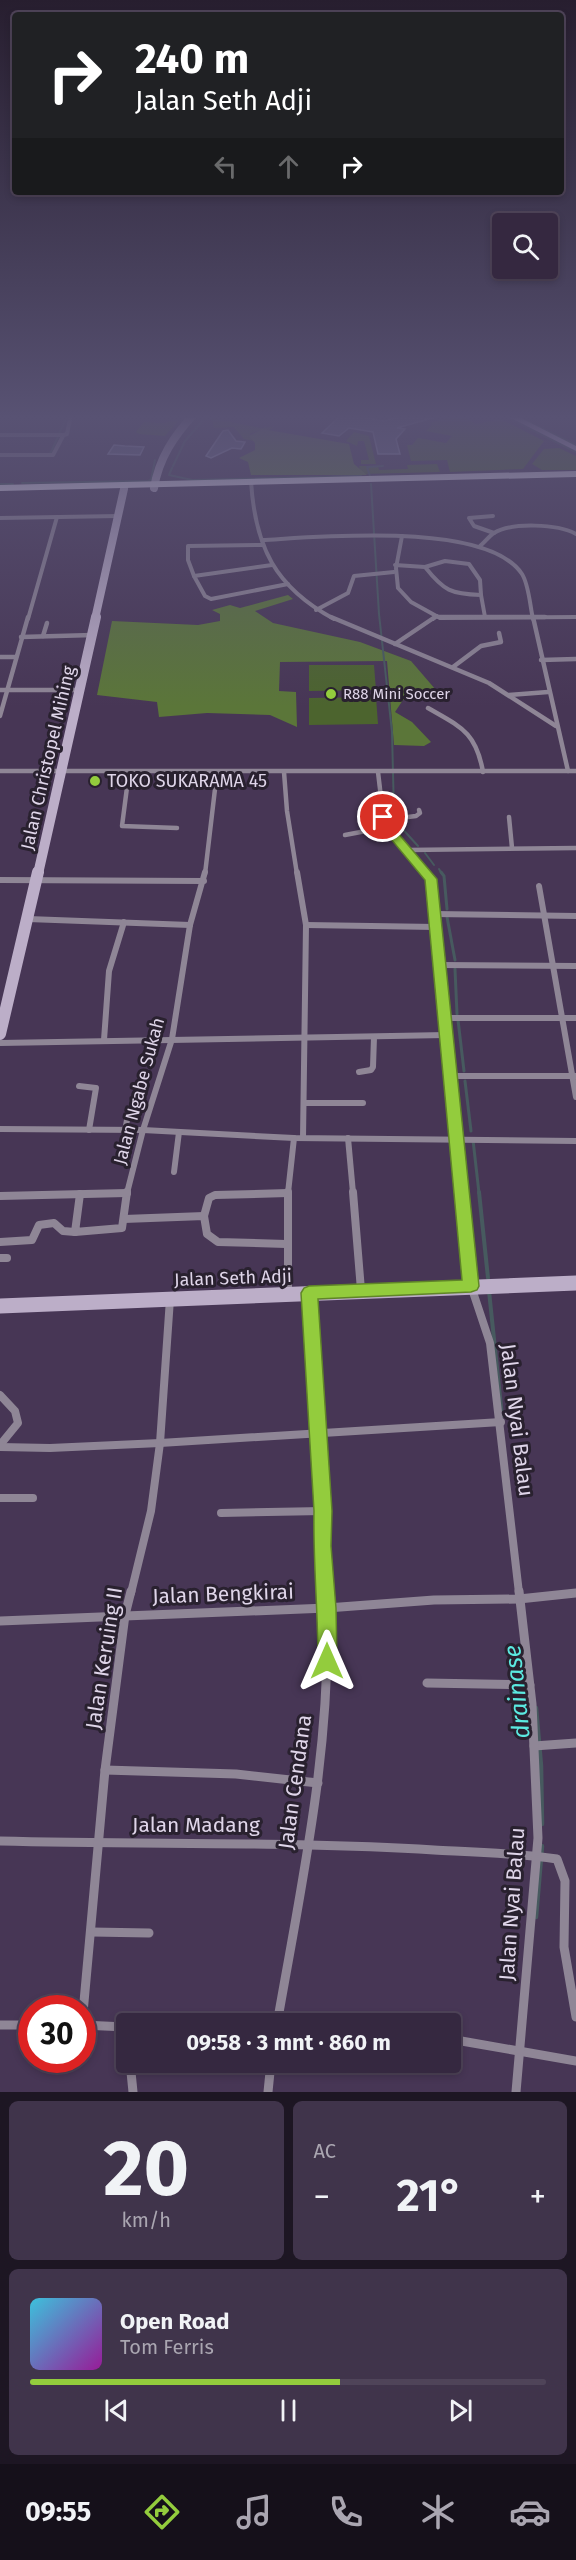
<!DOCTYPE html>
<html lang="id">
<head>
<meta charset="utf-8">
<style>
  :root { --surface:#352840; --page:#40344b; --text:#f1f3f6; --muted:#aaa6b1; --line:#4f4459; --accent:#93cc3d }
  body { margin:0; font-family:"Fira Sans",sans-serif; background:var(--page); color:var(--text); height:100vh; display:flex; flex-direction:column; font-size:22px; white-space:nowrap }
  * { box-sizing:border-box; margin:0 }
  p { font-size:20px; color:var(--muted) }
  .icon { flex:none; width:33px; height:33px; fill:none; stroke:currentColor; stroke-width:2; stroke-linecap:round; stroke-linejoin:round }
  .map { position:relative; height:2092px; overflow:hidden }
  .drawer { display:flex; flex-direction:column; gap:9px; padding:9px; background:#1d1623; flex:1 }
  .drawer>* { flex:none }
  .guide { position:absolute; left:12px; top:12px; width:552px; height:183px; border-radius:6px; box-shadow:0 3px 9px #0003,0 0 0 2px var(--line); background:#202124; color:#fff; overflow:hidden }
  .buttons { position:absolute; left:492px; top:213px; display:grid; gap:12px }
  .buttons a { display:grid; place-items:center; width:66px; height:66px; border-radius:6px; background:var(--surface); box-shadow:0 3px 9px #0003,0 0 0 2px var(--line); font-size:30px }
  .speed { position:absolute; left:18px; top:1995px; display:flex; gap:12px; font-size:30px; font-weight:700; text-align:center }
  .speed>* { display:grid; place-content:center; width:78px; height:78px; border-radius:50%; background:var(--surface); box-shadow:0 3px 9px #0003,0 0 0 2px var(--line); line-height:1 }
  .speed .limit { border:9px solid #d22; background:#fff; color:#111 }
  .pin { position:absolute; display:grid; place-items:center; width:51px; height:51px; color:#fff; margin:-26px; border:3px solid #fff; border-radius:50%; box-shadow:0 2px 6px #0007 }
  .me { position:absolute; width:66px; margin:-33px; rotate:0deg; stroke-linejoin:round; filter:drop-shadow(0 0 4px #0008) }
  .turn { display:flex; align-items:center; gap:21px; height:126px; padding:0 24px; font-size:27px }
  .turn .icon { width:78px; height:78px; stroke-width:2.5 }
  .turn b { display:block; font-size:42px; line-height:51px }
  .lanes { display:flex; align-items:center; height:57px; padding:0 24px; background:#0003; justify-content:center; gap:30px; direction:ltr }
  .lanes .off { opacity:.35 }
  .big { font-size:45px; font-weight:700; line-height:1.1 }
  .drawer .card { flex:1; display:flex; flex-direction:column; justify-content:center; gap:9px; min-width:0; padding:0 21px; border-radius:9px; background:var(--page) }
  .drawer .dial { align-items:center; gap:0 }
  .dial b { font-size:78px; line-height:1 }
  .song { display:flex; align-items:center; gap:18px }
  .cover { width:72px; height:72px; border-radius:9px; background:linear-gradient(135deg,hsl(190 70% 55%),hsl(300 70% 35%)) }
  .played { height:6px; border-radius:3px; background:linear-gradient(90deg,var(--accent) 60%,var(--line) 60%) }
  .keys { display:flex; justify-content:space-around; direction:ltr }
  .heat { display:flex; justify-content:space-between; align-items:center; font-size:33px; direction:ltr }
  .drawer .tiles { flex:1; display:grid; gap:9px; grid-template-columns:1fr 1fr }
  .card:last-child { grid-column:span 2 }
  .trip { position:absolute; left:116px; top:2013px; width:345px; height:60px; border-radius:6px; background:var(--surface); box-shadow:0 3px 9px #0003,0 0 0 2px var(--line); font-weight:700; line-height:60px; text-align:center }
  .menu { display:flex; height:96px; justify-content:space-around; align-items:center; background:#15101a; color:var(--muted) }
  .menu .icon { width:42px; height:42px }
  .menu .on { color:var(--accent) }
  .menu b { font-size:27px; color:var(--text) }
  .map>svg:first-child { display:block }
  .green { fill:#4c642e }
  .forest { fill:#5b7639 }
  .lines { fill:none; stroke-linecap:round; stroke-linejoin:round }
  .stream-far3 { stroke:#475a5f; stroke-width:2 }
  .stream-far2 { stroke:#475a5f; stroke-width:3 }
  .stream-far1 { stroke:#475a5f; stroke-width:4 }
  .stream { stroke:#475a5f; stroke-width:4.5 }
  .building { fill:#6f6c90; stroke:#a09dc3; stroke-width:1.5 }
  .street-far4 { stroke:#8f8696; stroke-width:4 }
  .street-far3 { stroke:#8f8696; stroke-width:4.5 }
  .street-far2 { stroke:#8f8696; stroke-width:6 }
  .street-far1 { stroke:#8f8696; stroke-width:8 }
  .street { stroke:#8f8696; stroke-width:9 }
  .secondary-far3 { stroke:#bcaec8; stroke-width:8 }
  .secondary-far2 { stroke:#bcaec8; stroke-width:10 }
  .secondary-far1 { stroke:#bcaec8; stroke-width:12 }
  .secondary { stroke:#bcaec8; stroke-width:15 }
  .primary { fill:#decdee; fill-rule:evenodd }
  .highway { fill:#f7efff; fill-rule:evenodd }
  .route { fill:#93cc3d; stroke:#608528; stroke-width:1.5 }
  .poi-dot { fill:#93cc3d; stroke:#29212f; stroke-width:2 }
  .labels { text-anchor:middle; stroke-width:6; stroke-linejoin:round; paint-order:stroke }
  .far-poi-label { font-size:15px; fill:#dfd5e9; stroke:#29212f; text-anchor:start }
  .street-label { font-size:18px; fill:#dfd5e9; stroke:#29212f }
  .poi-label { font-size:18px; fill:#dfd5e9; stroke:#29212f; text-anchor:start }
  .near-street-label { font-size:21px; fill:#dfd5e9; stroke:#29212f }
  .near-water-label { font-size:24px; font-style:italic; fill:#5beae1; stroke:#29212f }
</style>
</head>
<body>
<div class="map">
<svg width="576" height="2092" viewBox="0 0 576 2092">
  <rect width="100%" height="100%" fill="#473655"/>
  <g class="green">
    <path d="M207 414H220L215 419 261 428 273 427 269 430C262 429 256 431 250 434L254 441 244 439 234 427 214 428 212 419 206 416Z"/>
    <path d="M460 414 476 424 501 419 544 441 523 469 450 472 447 460 411 461 407 445H412L418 438 446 443 452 436 426 431 432 425 430 423Z"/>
    <path d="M175 420 178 421 165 436 139 434 136 432 144 422 163 423Z"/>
    <path d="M354 432 369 436 376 464H361V460H369L364 441H358L357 446 346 441Z"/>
    <path d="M559 448 576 456V470H542L532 464 544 449Z"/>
    <path d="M437 464 440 472 361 474 359 466H378L379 470 408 469 407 465Z"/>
    <path d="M309 665H374L376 690 309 691Z"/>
    <path d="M376 697 378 724 309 725V698Z"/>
  </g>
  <g class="forest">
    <path d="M262 429 349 444 354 464 367 475H251L248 462 239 458 255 450V443L249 436Z"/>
    <path d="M288 595 293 599 255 611 273 623 360 642 411 661 442 697 403 700 395 712 412 722 431 742 424 746 394 745 387 661 280 662 279 691 296 692 297 727 270 715 207 713 159 717 157 702 97 695 112 621 198 625 220 621V614L212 610 230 605 240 608Z"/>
  </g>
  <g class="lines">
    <g class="stream-far3">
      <path d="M8 414 21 416"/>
      <path d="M501 414 576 452"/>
      <path d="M517 416 576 445"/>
      <path d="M411 424 448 414"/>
      <path d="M59 434 67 417"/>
      <path d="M47 454H50L58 437"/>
      <path d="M173 466 185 441 205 418"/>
      <path d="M172 468 169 475 192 480 361 476"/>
      <path d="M370 476 367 467 383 466"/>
      <path d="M22 483 148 481 151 480 155 460"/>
      <path d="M0 484H13"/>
      <path d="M371 484 379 614 392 732 394 813 398 824 418 846"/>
      <path d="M425 853 434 865"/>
      <path d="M439 869 442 874"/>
    </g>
    <g class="stream-far2">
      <path d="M441 872 444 876 447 909"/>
      <path d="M447 917 455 960"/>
      <path d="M455 969 457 1014"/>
      <path d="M458 1020 464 1071"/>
      <path d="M465 1081 471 1131"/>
      <path d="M473 1140 479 1193"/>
    </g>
    <g class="stream-far1">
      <path d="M479 1192 488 1278"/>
      <path d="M489 1291 502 1416"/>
    </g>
    <g class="stream">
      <path d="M536 1708 541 1766 542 1824"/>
      <path d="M536 1917 542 1846"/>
    </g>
  </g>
  <g class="building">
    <path d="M342 414 384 421 409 414H439V416L397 428 405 429 396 439 400 454H378L373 432 349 428 339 436 322 433Z"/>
    <path d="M228 430 236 441 245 442 241 449 232 448 211 458 206 456 223 431Z"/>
    <path d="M114 445 125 446 144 447 140 455 108 454Z"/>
  </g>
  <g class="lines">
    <g class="street-far4">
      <path d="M19 414 71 416"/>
      <path d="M0 435H64L67 434 71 414"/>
      <path d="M0 455H53L63 436"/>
      <path d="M251 481C255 547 275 587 334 619"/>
      <path d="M493 516 469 518 474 526 494 533"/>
      <path d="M0 518 118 516"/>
      <path d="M402 536 396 568 398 588 411 602 440 618 576 617"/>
      <path d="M262 540C320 537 487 521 522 574 529 585 530 606 533 619"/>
      <path d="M480 546C485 542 489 536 494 533 512 522 558 524 576 534"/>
      <path d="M272 565 194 576 205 596 211 599 288 584"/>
      <path d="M395 565 425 567C444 591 451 594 481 595L485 617"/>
      <path d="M425 567 445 561 469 564 480 580 481 595"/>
      <path d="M194 576 188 560V546L263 545"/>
      <path d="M316 610 348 593 354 576 394 572"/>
      <path d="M28 619 57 517"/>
      <path d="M433 619 437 616"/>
    </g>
    <g class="street-far3">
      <path d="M331 617 489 683 556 726"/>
      <path d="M439 617H545"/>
      <path d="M533 617 568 771"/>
      <path d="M43 636 47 623"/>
      <path d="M21 637 93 635"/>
      <path d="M395 644 435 617"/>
      <path d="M0 657H16"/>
      <path d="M541 660 576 659"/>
      <path d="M453 667 481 646 501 642 499 633"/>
      <path d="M0 690H80"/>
      <path d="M509 695 548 692"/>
      <path d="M428 708C461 727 476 732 483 772"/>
      <path d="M0 716 28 617"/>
      <path d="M0 771H576"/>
      <path d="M129 772 122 826 177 828"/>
      <path d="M284 772 287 811 297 874"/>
      <path d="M378 772 384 823 427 874"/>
      <path d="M509 817 512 848"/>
      <path d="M384 820 416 816 420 813 419 810"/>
      <path d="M345 835 387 827"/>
      <path d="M408 850 576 848"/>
      <path d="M205 874 217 772"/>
    </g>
    <g class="street-far2">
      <path d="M297 872 306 925 303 1138"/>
      <path d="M425 872 431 879 462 1193"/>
      <path d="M0 880 204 881"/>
      <path d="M539 886 576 1097"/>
      <path d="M434 914 576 916"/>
      <path d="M28 919 190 925"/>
      <path d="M306 925 436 927"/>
      <path d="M440 965 576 966"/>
      <path d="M445 1018H576"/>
      <path d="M104 1040 109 971 124 922"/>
      <path d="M0 1043 446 1035"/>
      <path d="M359 1072 371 1070 373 1067 374 1037"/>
      <path d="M450 1076H575"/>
      <path d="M79 1086 96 1088 89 1130"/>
      <path d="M305 1103H363"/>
      <path d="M0 1129 143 1130 294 1138 576 1141"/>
      <path d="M125 1131 129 1109"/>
      <path d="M348 1138 353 1193"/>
      <path d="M174 1172 179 1132"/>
      <path d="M127 1193 143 1130 172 1039 190 925 205 872"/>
      <path d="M288 1193 294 1138"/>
    </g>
    <g class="street-far1">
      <path d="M353 1192 361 1290"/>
      <path d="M462 1192 471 1286 490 1343 519 1593"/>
      <path d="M80 1194 75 1232 122 1228 127 1192"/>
      <path d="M0 1196 127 1193"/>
      <path d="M204 1216 209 1198 215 1195 288 1193"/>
      <path d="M124 1219 204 1216 207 1234 218 1242 286 1244"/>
      <path d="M0 1242 32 1240 39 1225 54 1223 63 1231 75 1232"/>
      <path d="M0 1258H7"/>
      <path d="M288 1293V1192"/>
      <path d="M309 1293 326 1593"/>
      <path d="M0 1395 15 1411 18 1423 0 1445"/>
      <path d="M0 1447 50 1448 160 1443 501 1422"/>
      <path d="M0 1498H33"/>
      <path d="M221 1513 323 1511"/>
      <path d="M131 1593 151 1511 160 1443 170 1299"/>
    </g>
    <g class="street">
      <path d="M0 1621 327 1608 434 1600 519 1599 576 1593"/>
      <path d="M427 1683 530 1685"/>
      <path d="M534 1746 576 1743"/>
      <path d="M105 1770 236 1774 318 1783"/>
      <path d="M0 1841C145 1845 289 1841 434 1850 475 1852 516 1853 557 1859L565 1881 564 1947 576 2017"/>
      <path d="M92 1932 149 1933"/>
      <path d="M82 2024 105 1770 125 1615 131 1591"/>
      <path d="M277 2024C302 1881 334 1737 326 1591"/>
      <path d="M0 2025H32"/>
      <path d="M82 2025 126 2027"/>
      <path d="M450 2039 576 2061"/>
      <path d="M130 2062 133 2092"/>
      <path d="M268 2092 271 2062"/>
      <path d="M516 2092 538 1838 532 1704 519 1591"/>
    </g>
    <g class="secondary-far3">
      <path d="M154 488C159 458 174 436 194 414"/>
      <path d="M95 619 124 489"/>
    </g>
    <path class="secondary-far2" d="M38 874 96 617"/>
    <path class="secondary-far1" d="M0 1034 38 872"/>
    <path class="secondary" d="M0 1306 576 1283"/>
    <path class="primary" d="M503 414H513L576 446V451Z"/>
    <path class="highway" d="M576 471V477L0 491V485Z"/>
  </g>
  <linearGradient id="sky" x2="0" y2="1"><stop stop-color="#271e2f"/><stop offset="0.59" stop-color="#585273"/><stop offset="1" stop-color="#585273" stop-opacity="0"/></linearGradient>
  <rect width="576" height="707" fill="url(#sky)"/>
  <path class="route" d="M383 813 387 814 392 826 437 879 479 1286 477 1290 471 1292 318 1299 332 1511 331 1546 336 1608 337 1661 334 1668 327 1671 321 1668 318 1661C318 1611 313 1561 314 1511L301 1293 304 1288 309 1286 462 1280 425 880 381 827 378 817Z"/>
  <g class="poi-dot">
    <circle cx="331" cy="694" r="6"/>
    <circle cx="95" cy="781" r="6"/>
  </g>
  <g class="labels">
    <g class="far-poi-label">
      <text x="343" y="699">R88 Mini Soccer</text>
    </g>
    <g class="street-label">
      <text transform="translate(48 758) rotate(-77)" y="6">Jalan Christopel Mihing</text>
      <text transform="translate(139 1091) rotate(-75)" y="6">Jalan Ngabe Sukah</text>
      <text transform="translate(233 1278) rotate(-2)" y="6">Jalan Seth Adji</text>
    </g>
    <g class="poi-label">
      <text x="107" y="787">TOKO SUKARAMA 45</text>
    </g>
    <g class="near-street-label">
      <text transform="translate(517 1420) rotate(83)" y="7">Jalan Nyai Balau</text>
      <text transform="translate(223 1594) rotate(-2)" y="7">Jalan Bengkirai</text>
      <text transform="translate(104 1658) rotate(-81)" y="7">Jalan Keruing II</text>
      <text transform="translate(295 1782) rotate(-82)" y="7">Jalan Cendana</text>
      <text x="196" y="1832">Jalan Madang</text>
      <text transform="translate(512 1904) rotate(-86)" y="7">Jalan Nyai Balau</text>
    </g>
    <g class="near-water-label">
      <text transform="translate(517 1692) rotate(-96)" y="8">drainase</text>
    </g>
  </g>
</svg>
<div class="buttons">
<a><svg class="icon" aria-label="search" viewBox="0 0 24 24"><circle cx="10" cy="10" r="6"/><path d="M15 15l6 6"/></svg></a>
</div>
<div class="speed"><div class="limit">30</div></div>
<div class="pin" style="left:383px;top:817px;background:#d93025"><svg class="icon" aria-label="arrive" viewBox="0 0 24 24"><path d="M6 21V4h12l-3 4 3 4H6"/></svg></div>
<svg class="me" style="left:327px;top:1661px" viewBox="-20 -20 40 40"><path d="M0-17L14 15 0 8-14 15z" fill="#93cc3d" stroke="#fff" stroke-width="4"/></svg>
<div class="trip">09:58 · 3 mnt · 860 m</div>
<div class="guide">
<div class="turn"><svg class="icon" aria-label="right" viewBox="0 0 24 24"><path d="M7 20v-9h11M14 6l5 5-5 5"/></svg><div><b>240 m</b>Jalan Seth Adji</div></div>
<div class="lanes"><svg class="icon off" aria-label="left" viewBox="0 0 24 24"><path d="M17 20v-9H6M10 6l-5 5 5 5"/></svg><svg class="icon off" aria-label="ahead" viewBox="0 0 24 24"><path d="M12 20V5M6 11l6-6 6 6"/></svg><svg class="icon" aria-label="right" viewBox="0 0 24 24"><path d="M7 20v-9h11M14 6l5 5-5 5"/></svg></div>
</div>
</div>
<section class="drawer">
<div class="tiles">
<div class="card dial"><b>20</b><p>km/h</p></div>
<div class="card"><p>AC</p>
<div class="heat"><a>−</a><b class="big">21°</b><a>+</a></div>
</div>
<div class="card">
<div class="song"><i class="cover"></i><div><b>Open Road</b><p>Tom Ferris</p></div></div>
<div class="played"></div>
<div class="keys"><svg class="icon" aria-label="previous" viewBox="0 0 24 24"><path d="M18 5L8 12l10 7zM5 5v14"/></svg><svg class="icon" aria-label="pause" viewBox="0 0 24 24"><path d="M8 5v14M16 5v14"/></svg><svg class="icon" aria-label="next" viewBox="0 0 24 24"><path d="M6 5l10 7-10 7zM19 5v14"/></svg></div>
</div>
</div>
</section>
<nav class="menu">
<b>09:55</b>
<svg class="icon on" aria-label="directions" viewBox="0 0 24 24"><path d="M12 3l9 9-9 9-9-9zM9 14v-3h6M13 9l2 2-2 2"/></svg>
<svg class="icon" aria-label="music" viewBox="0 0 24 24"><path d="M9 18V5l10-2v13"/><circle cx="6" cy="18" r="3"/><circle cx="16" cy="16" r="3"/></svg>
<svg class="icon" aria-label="phone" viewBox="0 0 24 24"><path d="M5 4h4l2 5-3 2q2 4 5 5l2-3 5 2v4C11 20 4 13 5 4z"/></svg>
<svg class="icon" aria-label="climate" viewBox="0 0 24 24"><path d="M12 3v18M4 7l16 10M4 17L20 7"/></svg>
<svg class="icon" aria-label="car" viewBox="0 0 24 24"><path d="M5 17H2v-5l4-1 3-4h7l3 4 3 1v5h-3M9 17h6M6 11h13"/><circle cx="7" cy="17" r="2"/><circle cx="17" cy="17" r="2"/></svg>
</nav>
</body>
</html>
